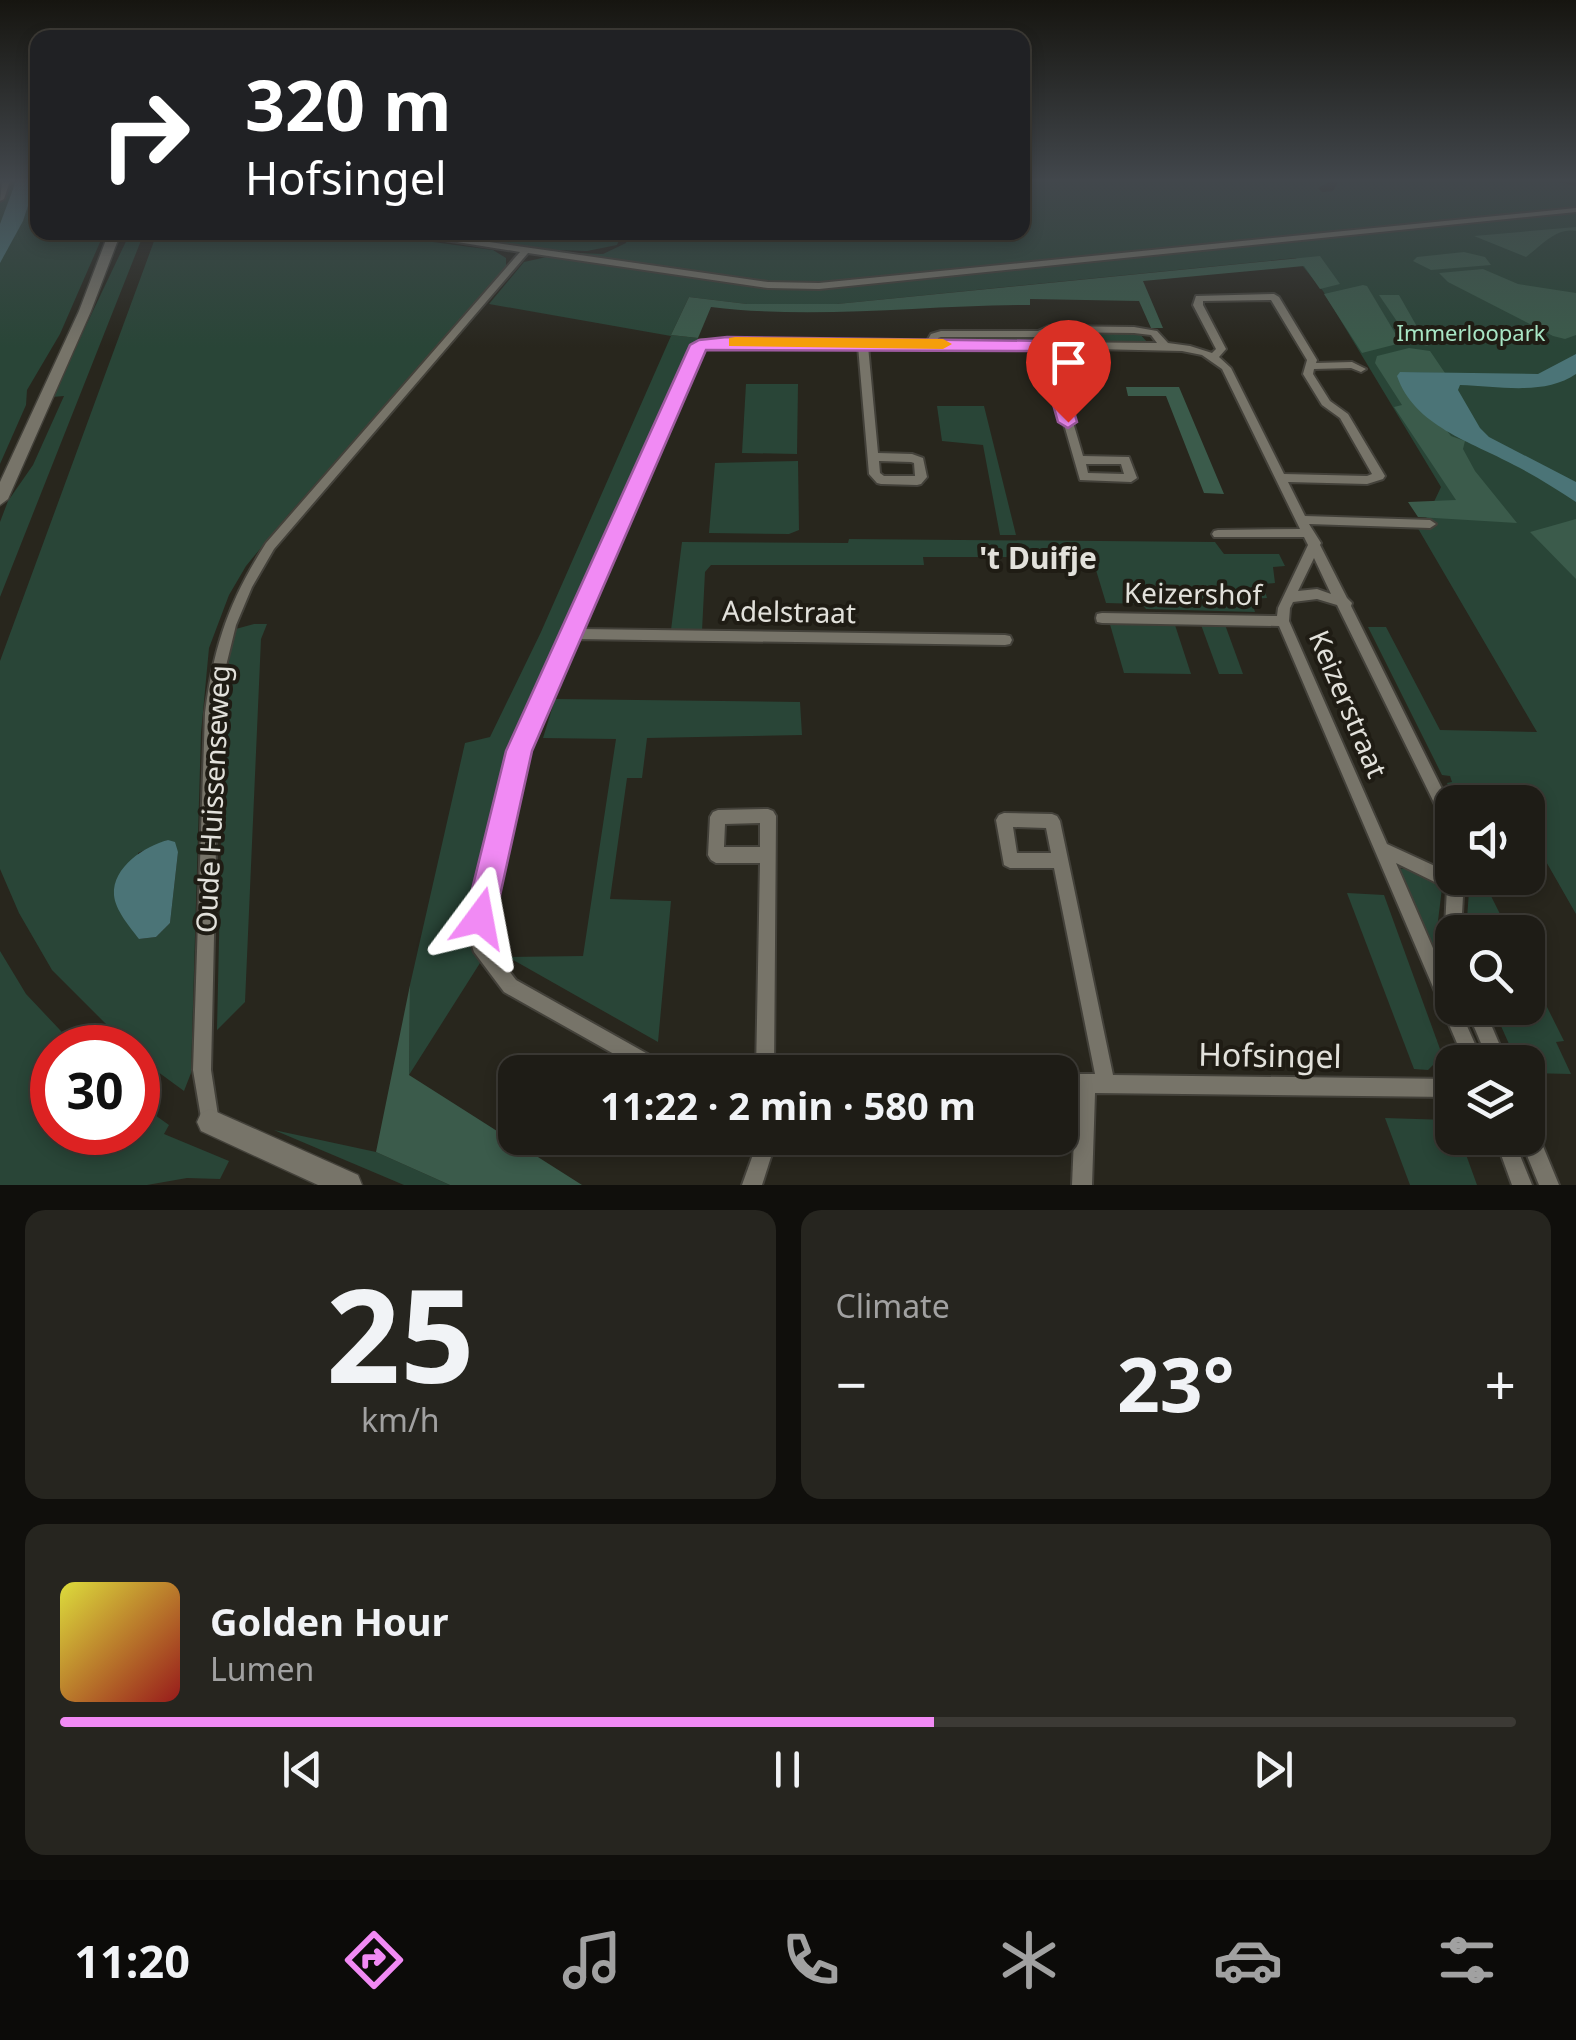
<!DOCTYPE html>
<html lang="en">
<head>
<meta charset="utf-8">
<style>
  :root { --surface:#1e1c16; --page:#26251f; --text:#f1f3f6; --muted:#a1a1a1; --line:#3c3a35; --accent:#f18af4 }
  body { margin:0; font-family:"Noto Sans",sans-serif; background:var(--page); color:var(--text); height:100vh; display:flex; flex-direction:column; font-size:38px; white-space:nowrap }
  * { box-sizing:border-box; margin:0 }
  p { font-size:32px; color:var(--muted) }
  .icon { flex:none; width:55px; height:55px; fill:none; stroke:currentColor; stroke-width:2; stroke-linecap:round; stroke-linejoin:round }
  .map { position:relative; height:1185px; overflow:hidden }
  .panel { display:flex; flex-direction:column; gap:25px; padding:25px; background:#100f0c; flex:1 }
  .panel>* { flex:none }
  .top-card { position:absolute; left:30px; top:30px; width:1000px; height:210px; border-radius:20px; box-shadow:0 5px 15px #0003,0 0 0 2px var(--line); background:#202124; color:#fff; overflow:hidden }
  .tools { position:absolute; left:1435px; top:785px; display:grid; gap:20px }
  .tools a { display:grid; place-items:center; width:110px; height:110px; border-radius:20px; background:var(--surface); box-shadow:0 5px 15px #0003,0 0 0 2px var(--line); font-size:50px }
  .speed { position:absolute; left:30px; top:1025px; display:flex; gap:20px; font-size:50px; font-weight:700; text-align:center }
  .speed>* { display:grid; place-content:center; width:130px; height:130px; border-radius:50%; background:var(--surface); box-shadow:0 5px 15px #0003,0 0 0 2px var(--line); line-height:1 }
  .speed .limit { border:15px solid #d22; background:#fff; color:#111 }
  .pin { position:absolute; display:grid; place-items:center; width:85px; height:85px; color:#fff; margin:-102px -42px; border-radius:50% 50% 50% 0; rotate:-45deg; box-shadow:0 0 10px #0007 }
  .pin .icon { rotate:45deg }
  .me { position:absolute; width:110px; margin:-55px; rotate:13deg; stroke-linejoin:round; filter:drop-shadow(0 0 8px #0008) }
  .turn { display:flex; align-items:center; gap:35px; height:210px; padding:0 50px; font-size:45px }
  .turn .icon { width:130px; height:130px; stroke-width:2.5 }
  .turn b { display:block; font-size:70px; line-height:85px }
  .big { font-size:75px; font-weight:700; line-height:1.1 }
  .panel .card { flex:1; display:flex; flex-direction:column; justify-content:center; gap:15px; min-width:0; padding:0 35px; border-radius:20px; background:var(--page) }
  .panel .dial { align-items:center; gap:0 }
  .dial b { font-size:130px; line-height:1 }
  .song { display:flex; align-items:center; gap:30px }
  .cover { width:120px; height:120px; border-radius:15px; background:linear-gradient(135deg,hsl(60 70% 55%),hsl(0 70% 35%)) }
  .played { height:10px; border-radius:5px; background:linear-gradient(90deg,var(--accent) 60%,var(--line) 60%) }
  .keys { display:flex; justify-content:space-around; direction:ltr }
  .heat { display:flex; justify-content:space-between; align-items:center; font-size:55px; direction:ltr }
  .panel .tiles { flex:1; display:grid; gap:25px; grid-template-columns:1fr 1fr }
  .card:last-child { grid-column:span 2 }
  .trip { position:absolute; left:498px; top:1055px; width:580px; height:100px; border-radius:20px; background:var(--surface); box-shadow:0 5px 15px #0003,0 0 0 2px var(--line); font-weight:700; line-height:100px; text-align:center }
  .tabs { display:flex; height:160px; justify-content:space-around; align-items:center; background:#0c0b09; color:var(--muted) }
  .tabs .icon { width:70px; height:70px }
  .tabs .current { color:var(--accent) }
  .tabs b { font-size:45px; color:var(--text) }
  .map>svg:first-child { display:block }
  .green { fill:#294537; fill-rule:evenodd }
  .forest { fill:#3b5b4b }
  .water { fill:#4b7477 }
  .lines { fill:none; stroke-linecap:round; stroke-linejoin:round }
  .street-casing { stroke:#43413a; stroke-width:4 }
  .secondary-casing { stroke:#43413a; stroke-width:3 }
  .street { fill:#777469; fill-rule:evenodd }
  .secondary { fill:#777469; fill-rule:evenodd }
  .route { fill:#f18af4; stroke:#9d5a9f; stroke-width:2.5 }
  .slow { fill:#f59e0b }
  .labels { text-anchor:middle; stroke-width:8; stroke-linejoin:round; paint-order:stroke }
  .far-park-label { font-size:22px; fill:#a8e5c5; stroke:#1f1c14 }
  .street-label { font-size:28px; fill:#e2e1db; stroke:#1f1c14 }
  .neighbourhood-label { font-size:30px; font-weight:bold; fill:#e2e1db; stroke:#1f1c14 }
  .near-street-label { font-size:32px; fill:#e2e1db; stroke:#1f1c14 }
</style>
</head>
<body>
<div class="map">
<svg width="1576" height="1185" viewBox="0 0 1576 1185">
  <rect width="100%" height="100%" fill="#28261d"/>
  <g class="green">
    <path d="M0 181H37L38 232 104 233 60 334 27 390 26 405 0 464Z"/>
    <path d="M1023 181H1330L1318 188 1322 192 1333 191 1339 181H1554L1576 186V208L814 284H769L549 252 603 254 626 243 629 232H1022Z"/>
    <path d="M1576 212V914L1536 844H1528V802H1455L1447 783 1452 782 1450 776 1442 775 1368 627H1386L1440 730 1537 732 1416 525 1424 523 1441 487 1323 291 1296 258 837 304H747L689 297 671 335 698 338 697 345 685 355 662 406 504 774 468 938 480 963 409 1075 410 985 465 743 490 737 541 632 671 336 489 304 524 262 551 256 815 288Z"/>
    <path d="M358 232 493 250 506 258V268L288 515 246 566 229 595 209 648 201 733 191 1073 184 1091 139 1058 138 1048 129 1047 52 970 19 913 0 869V661L157 233ZM168 840 178 852 170 923 156 937 139 939 138 853Z"/>
    <path d="M623 232 617 245 587 251 528 249 412 233Z"/>
    <path d="M130 233H144L0 597V522L8 501 33 465 64 396 52 397Z"/>
    <path d="M1054 331 1139 333 1147 342 938 344 936 340 938 337H1047Z"/>
    <path d="M746 384H798L797 454 742 453Z"/>
    <path d="M937 406H984L1016 535H1000L983 445 942 441Z"/>
    <path d="M798 461 799 530 789 534 709 533 715 463Z"/>
    <path d="M849 539 1215 542 1224 554H1279L1285 566 1273 567 1275 583 1263 584 1267 598 1251 599 1255 612 1146 609 1142 604 1106 603 1092 557H923L924 565H711L705 572 702 631 671 630 682 542 848 543Z"/>
    <path d="M1109 621 1174 622 1191 674 1124 673Z"/>
    <path d="M1200 622H1224L1243 674H1219Z"/>
    <path d="M254 624H267L261 639 245 1002 217 1030 224 715 232 630Z"/>
    <path d="M555 699 800 702 802 735 647 738 642 778H627L610 899 671 901 658 1042 508 957 583 956 616 739 543 738Z"/>
    <path d="M1397 868 1413 870 1442 888 1437 929 1452 977V1000Z"/>
    <path d="M1470 878H1482L1509 932H1466Z"/>
    <path d="M1347 893 1384 895 1440 1049 1437 1061 1428 1070 1414 1069Z"/>
    <path d="M0 951 26 994 76 1047 52 1048V1132H138V1103L169 1125 164 1134 229 1161 220 1179 187 1178 147 1185H0Z"/>
    <path d="M1528 969 1564 1041 1556 1042 1571 1074 1528 1073V1062H1517L1493 1008H1528Z"/>
    <path d="M1385 1118 1448 1120 1452 1125V1138H1460L1477 1185H1410Z"/>
    <path d="M274 1130 376 1152 450 1185H404Z"/>
  </g>
  <g class="forest">
    <path d="M1576 227V231C1556 227 1541 246 1526 257L1474 236Z"/>
    <path d="M1464 252 1485 257 1491 265 1431 270 1413 261 1417 257Z"/>
    <path d="M1320 256 1340 284 1320 289 1304 266 1143 281 1163 328H1151L1139 301 1030 299V305C924 305 817 320 711 307L698 338 671 335 689 297 747 304H837Z"/>
    <path d="M1483 269 1518 284 1576 293V335L1565 339 1553 336 1448 282 1439 273Z"/>
    <path d="M1363 285 1367 286 1401 343 1362 353 1324 294Z"/>
    <path d="M1379 295H1399L1428 346 1411 342Z"/>
    <path d="M1409 348 1430 351 1445 373 1400 372 1451 436 1465 441 1463 449 1475 471 1517 523 1418 517 1408 502 1456 500 1394 407 1402 405 1375 363 1377 356Z"/>
    <path d="M1126 387H1179L1224 494 1204 493 1166 396H1128Z"/>
    <path d="M1576 519V579L1530 532Z"/>
    <path d="M410 985 409 1075 582 1185H450L376 1152Z"/>
  </g>
  <g class="water">
    <path d="M16 181H36L23 221 0 263V224Z"/>
    <path d="M1576 354V374C1544 396 1498 386 1460 385L1458 390 1480 428 1489 437 1576 482V502C1556 489 1536 476 1514 465 1472 442 1414 426 1397 376L1400 372 1538 374Z"/>
    <path d="M168 840 175 842 178 852 170 923 156 937 139 939C130 927 115 910 114 895 112 867 145 846 168 840Z"/>
  </g>
  <g class="lines">
    <defs>
      <g id="street">
        <path d="M2 181H10L4 199 0 201Z"/>
        <path d="M1576 208V212L819 289 768 288 528 253 274 549 252 587 236 625 226 666 219 713 211 1070 219 1122 217 1129 210 1131 203 1129 193 1070 205 713C214 645 229 601 266 543L520 252 395 232H420L768 282 819 283Z"/>
        <path d="M1274 294 1279 297 1317 360 1316 363 1352 362 1366 369 1361 372 1351 368 1314 369 1313 374 1330 401 1348 414 1385 476 1383 479 1367 484 1288 482 1305 516 1430 520 1436 524 1430 528 1309 524 1321 543 1320 545 1347 598 1352 603 1351 606 1452 809V831L1447 829 1337 605 1317 599 1293 602 1290 608 1289 621 1387 844 1450 873 1452 872V878H1464L1461 932H1452V955L1446 953 1444 947 1447 888 1396 863 1452 992V1008H1459L1483 1062H1465L1279 626 1102 623 1097 622 1096 618 1097 614 1102 613 1277 616 1278 608 1308 545 1304 537H1214L1212 534 1214 531 1218 530 1300 529 1222 369 1202 355 1182 351 1051 348 1083 456 1129 457 1137 478 1131 482 1080 480 1042 348 868 346 878 453 912 454 923 458 927 477 921 484 917 485 881 484 877 483 869 474 858 346 707 345 691 367 622 536 581 629 1005 635 1010 636 1012 640 1010 644 1005 645 576 639 526 751 488 919V943L516 980 669 1066 672 1072H646L504 992 474 952 472 946V919L512 751 610 536 681 367 701 340 927 341 931 334 941 331H1038L1049 326 1134 327 1157 331 1168 343 1190 346 1212 353 1216 349 1193 305 1196 296ZM1271 300 1307 360 1303 374 1322 405 1340 418 1372 474 1367 476 1284 474 1231 368 1219 357 1226 349 1203 305V301ZM1051 332 1134 333 1151 335 1157 343 937 341 938 338 941 337H1040ZM879 461 911 462 914 463 915 476H884L880 473ZM1086 464H1121L1124 474 1088 473ZM1314 558 1331 594 1317 589 1298 591Z"/>
        <path d="M768 809 773 811 776 816 774 1072H756L760 863H716L711 860 708 855 710 817 713 812 718 810ZM760 823V847H724L725 824Z"/>
        <path d="M1004 813 1052 814 1057 816 1060 821 1113 1075 1452 1079V1097L1095 1093 1092 1185H1072L1076 1092H1060V1074H1095L1054 868H1010L1004 865 996 820 999 815ZM1013 827 1046 828 1051 853H1017Z"/>
        <path d="M1466 1008H1484L1507 1062H1489Z"/>
        <path d="M1528 1125 1535 1127 1559 1185H1539L1520 1138H1528Z"/>
        <path d="M759 1138H777L762 1185H742Z"/>
        <path d="M1495 1138H1513L1532 1185H1512Z"/>
      </g>
      <g id="secondary">
        <path d="M109 232H121L91 311 8 499 0 505V482L79 311Z"/>
        <path d="M210 1109 358 1175 362 1185H318L201 1131 197 1122 201 1113Z"/>
      </g>
    </defs>
    <use href="#street" class="street-casing"/>
    <use href="#secondary" class="secondary-casing"/>
    <use href="#street" class="street"/>
    <use href="#secondary" class="secondary"/>
  </g>
  <linearGradient id="sky" x2="0" y2="1"><stop stop-color="#161510"/><stop offset="0.52" stop-color="#42474c"/><stop offset="1" stop-color="#42474c" stop-opacity="0"/></linearGradient>
  <rect width="1576" height="347" fill="url(#sky)"/>
  <path class="route" d="M727 337 1046 341 1055 346 1077 422 1068 428 1058 422 1038 351 706 350 532 751 495 918 490 929 480 933 469 929 465 918 506 751 690 345 699 340Z"/>
  <path class="slow" d="M735 337 943 339 952 344 943 349 729 346V338Z"/>
  <g class="labels">
    <g class="far-park-label">
      <text x="1471" y="341">Immerloopark</text>
    </g>
    <g class="street-label">
      <text transform="translate(1193 594) rotate(1)" y="10">Keizershof</text>
      <text transform="translate(789 612) rotate(1)" y="10">Adelstraat</text>
      <text transform="translate(1348 704) rotate(67)" y="10">Keizerstraat</text>
      <text transform="translate(213 799) rotate(-87)" y="10">Oude Huissenseweg</text>
    </g>
    <g class="neighbourhood-label">
      <text x="1038" y="569">'t Duifje</text>
    </g>
    <g class="near-street-label">
      <text transform="translate(1270 1056) rotate(1)" y="11">Hofsingel</text>
    </g>
  </g>
</svg>
<div class="tools">
<a><svg class="icon" aria-label="sound" viewBox="0 0 24 24"><path d="M4 9h4l5-4v14l-5-4H4zM17 9q2 3 0 6"/></svg></a>
<a><svg class="icon" aria-label="search" viewBox="0 0 24 24"><circle cx="10" cy="10" r="6"/><path d="M15 15l6 6"/></svg></a>
<a><svg class="icon" aria-label="layers" viewBox="0 0 24 24"><path d="M12 4l9 5-9 5-9-5zM3 14l9 5 9-5"/></svg></a>
</div>
<div class="speed"><div class="limit">30</div></div>
<div class="pin" style="left:1068px;top:422px;background:#d93025"><svg class="icon" aria-label="arrive" viewBox="0 0 24 24"><path d="M6 21V4h12l-3 4 3 4H6"/></svg></div>
<svg class="me" style="left:480px;top:918px" viewBox="-20 -20 40 40"><path d="M0-17L14 15 0 8-14 15z" fill="#f18af4" stroke="#fff" stroke-width="4"/></svg>
<div class="trip">11:22 · 2 min · 580 m</div>
<div class="top-card">
<div class="turn"><svg class="icon" aria-label="right" viewBox="0 0 24 24"><path d="M7 20v-9h11M14 6l5 5-5 5"/></svg><div><b>320 m</b>Hofsingel</div></div>
</div>
</div>
<section class="panel">
<div class="tiles">
<div class="card dial"><b>25</b><p>km/h</p></div>
<div class="card"><p>Climate</p>
<div class="heat"><a>−</a><b class="big">23°</b><a>+</a></div>
</div>
<div class="card">
<div class="song"><i class="cover"></i><div><b>Golden Hour</b><p>Lumen</p></div></div>
<div class="played"></div>
<div class="keys"><svg class="icon" aria-label="previous" viewBox="0 0 24 24"><path d="M18 5L8 12l10 7zM5 5v14"/></svg><svg class="icon" aria-label="pause" viewBox="0 0 24 24"><path d="M8 5v14M16 5v14"/></svg><svg class="icon" aria-label="next" viewBox="0 0 24 24"><path d="M6 5l10 7-10 7zM19 5v14"/></svg></div>
</div>
</div>
</section>
<nav class="tabs">
<b>11:20</b>
<svg class="icon current" aria-label="directions" viewBox="0 0 24 24"><path d="M12 3l9 9-9 9-9-9zM9 14v-3h6M13 9l2 2-2 2"/></svg>
<svg class="icon" aria-label="music" viewBox="0 0 24 24"><path d="M9 18V5l10-2v13"/><circle cx="6" cy="18" r="3"/><circle cx="16" cy="16" r="3"/></svg>
<svg class="icon" aria-label="phone" viewBox="0 0 24 24"><path d="M5 4h4l2 5-3 2q2 4 5 5l2-3 5 2v4C11 20 4 13 5 4z"/></svg>
<svg class="icon" aria-label="climate" viewBox="0 0 24 24"><path d="M12 3v18M4 7l16 10M4 17L20 7"/></svg>
<svg class="icon" aria-label="car" viewBox="0 0 24 24"><path d="M5 17H2v-5l4-1 3-4h7l3 4 3 1v5h-3M9 17h6M6 11h13"/><circle cx="7" cy="17" r="2"/><circle cx="17" cy="17" r="2"/></svg>
<svg class="icon" aria-label="filters" viewBox="0 0 24 24"><path d="M4 7h16M4 17h16"/><circle cx="9" cy="7" r="2"/><circle cx="15" cy="17" r="2"/></svg>
</nav>
</body>
</html>
